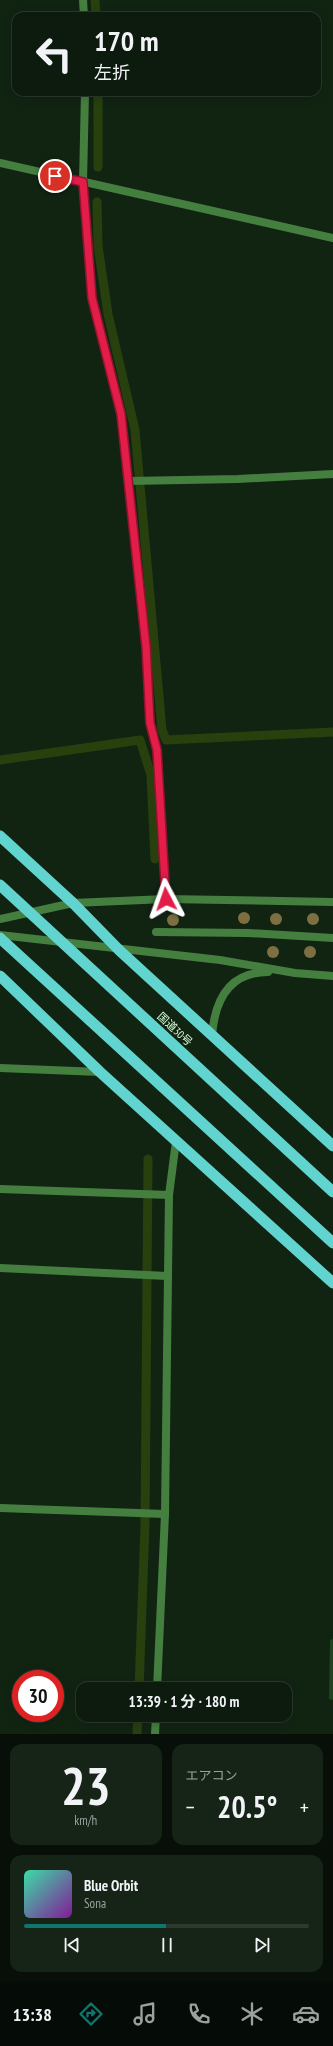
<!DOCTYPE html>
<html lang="ja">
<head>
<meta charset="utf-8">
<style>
  :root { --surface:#0d1b0e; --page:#162417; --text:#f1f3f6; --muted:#9aa19e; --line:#2d392e; --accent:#0f766e }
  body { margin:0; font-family:"PT Sans Narrow","Noto Sans JP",sans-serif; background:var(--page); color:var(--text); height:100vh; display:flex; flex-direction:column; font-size:15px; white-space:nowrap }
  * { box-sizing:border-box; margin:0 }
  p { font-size:13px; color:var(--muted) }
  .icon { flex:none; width:22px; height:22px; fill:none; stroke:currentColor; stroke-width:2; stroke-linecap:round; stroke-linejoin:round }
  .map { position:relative; height:1734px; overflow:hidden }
  .drawer { display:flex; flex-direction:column; gap:10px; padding:10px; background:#070f08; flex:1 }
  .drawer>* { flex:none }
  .banner { position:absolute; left:12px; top:12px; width:309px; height:84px; border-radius:12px; box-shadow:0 2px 10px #0003,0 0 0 1px var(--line); background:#0d1b0e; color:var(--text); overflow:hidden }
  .speed { position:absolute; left:12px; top:1670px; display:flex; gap:8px; font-size:20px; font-weight:700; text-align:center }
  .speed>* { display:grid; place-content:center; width:52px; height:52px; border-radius:50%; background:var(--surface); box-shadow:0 2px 10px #0003,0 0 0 1px var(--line); line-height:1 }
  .speed .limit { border:6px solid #d22; background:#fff; color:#111 }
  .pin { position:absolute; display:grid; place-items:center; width:34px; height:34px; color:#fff; margin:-17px; border:2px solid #fff; border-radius:50%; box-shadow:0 1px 4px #0007 }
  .me { position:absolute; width:44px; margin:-22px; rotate:356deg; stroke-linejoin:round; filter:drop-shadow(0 0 3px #0008) }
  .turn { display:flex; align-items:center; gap:14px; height:84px; padding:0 16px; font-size:18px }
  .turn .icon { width:52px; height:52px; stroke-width:2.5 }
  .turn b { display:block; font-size:28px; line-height:34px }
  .big { font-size:30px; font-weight:700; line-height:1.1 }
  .drawer .tile { flex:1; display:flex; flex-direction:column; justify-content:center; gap:6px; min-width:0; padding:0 14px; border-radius:12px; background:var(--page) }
  .drawer .dial { align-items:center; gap:0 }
  .dial b { font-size:52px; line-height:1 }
  .song { display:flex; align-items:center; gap:12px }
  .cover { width:48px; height:48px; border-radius:6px; background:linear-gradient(135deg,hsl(160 70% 55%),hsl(290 70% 35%)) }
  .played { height:4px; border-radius:2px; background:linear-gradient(90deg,var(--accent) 50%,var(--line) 50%) }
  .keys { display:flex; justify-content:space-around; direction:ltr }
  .heat { display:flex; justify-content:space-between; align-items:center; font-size:22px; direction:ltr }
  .drawer .tiles { flex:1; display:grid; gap:10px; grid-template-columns:1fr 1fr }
  .tile:last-child { grid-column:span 2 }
  .trip { position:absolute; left:76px; top:1682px; width:216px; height:40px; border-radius:12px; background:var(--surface); box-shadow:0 2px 10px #0003,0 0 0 1px var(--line); font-weight:700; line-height:40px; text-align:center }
  .dock { display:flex; height:64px; justify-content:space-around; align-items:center; background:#050b06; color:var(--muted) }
  .dock .icon { width:28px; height:28px }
  .dock .selected { color:var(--accent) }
  .dock b { font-size:18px; color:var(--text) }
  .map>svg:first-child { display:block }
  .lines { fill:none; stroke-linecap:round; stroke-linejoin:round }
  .stream { stroke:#27400e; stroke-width:9 }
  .building { fill:#1e4421 }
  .pedestrian { stroke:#457f40; stroke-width:8 }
  .minor { stroke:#457f40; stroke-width:8 }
  .trunk { stroke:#62d4d0; stroke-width:11 }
  .trunk-bridge { stroke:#62d4d0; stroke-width:11 }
  .tree { fill:#7d6f42 }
  .route-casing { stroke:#92132f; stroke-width:10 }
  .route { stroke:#e11d48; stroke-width:7 }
  .labels { text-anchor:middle; stroke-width:4; stroke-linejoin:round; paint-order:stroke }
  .street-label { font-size:11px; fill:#d8fcd7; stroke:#112412 }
</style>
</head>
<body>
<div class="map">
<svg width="333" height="1734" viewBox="0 0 333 1734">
  <rect width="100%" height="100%" fill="#112412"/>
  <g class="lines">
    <g class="stream">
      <path d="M95 0 96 16"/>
      <path d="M98 167V92"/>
      <path d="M97 202 98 246 108 314 135 430 162 730 166 740 333 732"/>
      <path d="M0 760 140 740 151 775 155 859"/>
      <path d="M139 1689 145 1525 148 1159"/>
      <path d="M137 1734 138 1715"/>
    </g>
  </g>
  <path class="building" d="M333 1639V1700L329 1699 330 1640Z"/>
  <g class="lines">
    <path class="pedestrian" d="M156 932 248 933 333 938"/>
    <g class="minor">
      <path d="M83 0 84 16"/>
      <path d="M85 92 83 182 92 298 121 414 146 646 150 723 157 750 166 899"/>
      <path d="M0 163 333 238"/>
      <path d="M129 481 238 479 333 474"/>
      <path d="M0 919 73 903 166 899 333 902"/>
      <path d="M0 935 220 960 295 973 333 976"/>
      <path d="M212 1035C215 1000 229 972 268 972"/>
      <path d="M0 1068 100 1072"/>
      <path d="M0 1189 169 1195"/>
      <path d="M0 1268 167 1276"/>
      <path d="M0 1508 165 1514"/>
      <path d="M157 1689 165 1514 169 1195 176 1141"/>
      <path d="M155 1734 156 1715"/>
    </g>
    <g class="trunk">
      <path d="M0 836 73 903 119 950 333 1146"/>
      <path d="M0 938 333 1243"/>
      <path d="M0 976 100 1072 333 1283"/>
    </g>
    <path class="trunk-bridge" d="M0 885 333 1192"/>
  </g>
  <g class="tree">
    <circle cx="244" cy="918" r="6"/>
    <circle cx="276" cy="919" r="6"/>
    <circle cx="313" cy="919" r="6"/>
    <circle cx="173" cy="920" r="6"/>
    <circle cx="273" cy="952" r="6"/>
    <circle cx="310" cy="952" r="6"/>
  </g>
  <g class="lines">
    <defs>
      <path id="route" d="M55 176 83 182 92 298 121 414 146 646 150 723 157 750 166 899"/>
    </defs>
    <use href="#route" class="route-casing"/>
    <use href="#route" class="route"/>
  </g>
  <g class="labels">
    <g class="street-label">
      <text transform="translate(175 1029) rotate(43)" y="4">国道30号</text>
    </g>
  </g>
</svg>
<div class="speed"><div class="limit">30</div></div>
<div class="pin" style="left:55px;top:176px;background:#d93025"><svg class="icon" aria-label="arrive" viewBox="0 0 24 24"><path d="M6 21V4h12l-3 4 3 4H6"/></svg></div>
<svg class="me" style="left:166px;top:899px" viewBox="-20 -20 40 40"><path d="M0-17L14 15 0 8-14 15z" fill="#e11d48" stroke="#fff" stroke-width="4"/></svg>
<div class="trip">13:39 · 1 分 · 180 m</div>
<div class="banner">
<div class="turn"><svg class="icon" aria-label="left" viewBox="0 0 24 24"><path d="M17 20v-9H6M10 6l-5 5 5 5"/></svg><div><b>170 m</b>左折</div></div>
</div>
</div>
<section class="drawer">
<div class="tiles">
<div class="tile dial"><b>23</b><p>km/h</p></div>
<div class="tile"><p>エアコン</p>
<div class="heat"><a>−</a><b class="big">20.5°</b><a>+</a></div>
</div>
<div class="tile">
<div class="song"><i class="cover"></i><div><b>Blue Orbit</b><p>Sona</p></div></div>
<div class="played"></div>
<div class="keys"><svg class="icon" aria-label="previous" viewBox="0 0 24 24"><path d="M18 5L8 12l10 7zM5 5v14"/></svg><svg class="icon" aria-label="pause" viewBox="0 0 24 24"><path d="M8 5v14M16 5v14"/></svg><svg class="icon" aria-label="next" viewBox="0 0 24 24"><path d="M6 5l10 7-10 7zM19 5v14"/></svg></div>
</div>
</div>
</section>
<nav class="dock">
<b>13:38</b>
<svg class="icon selected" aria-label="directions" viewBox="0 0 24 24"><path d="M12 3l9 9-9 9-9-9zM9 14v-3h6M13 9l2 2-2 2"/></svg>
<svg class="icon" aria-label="music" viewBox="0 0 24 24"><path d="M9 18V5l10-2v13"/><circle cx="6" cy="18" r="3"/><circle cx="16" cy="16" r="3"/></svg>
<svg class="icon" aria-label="phone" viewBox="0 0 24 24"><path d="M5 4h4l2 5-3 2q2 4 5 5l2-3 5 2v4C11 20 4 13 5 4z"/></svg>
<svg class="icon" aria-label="climate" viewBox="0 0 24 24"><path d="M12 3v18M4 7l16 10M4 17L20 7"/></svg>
<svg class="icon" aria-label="car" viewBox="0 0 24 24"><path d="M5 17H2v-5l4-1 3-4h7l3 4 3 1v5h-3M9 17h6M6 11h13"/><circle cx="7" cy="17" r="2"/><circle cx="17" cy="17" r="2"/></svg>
</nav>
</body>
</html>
